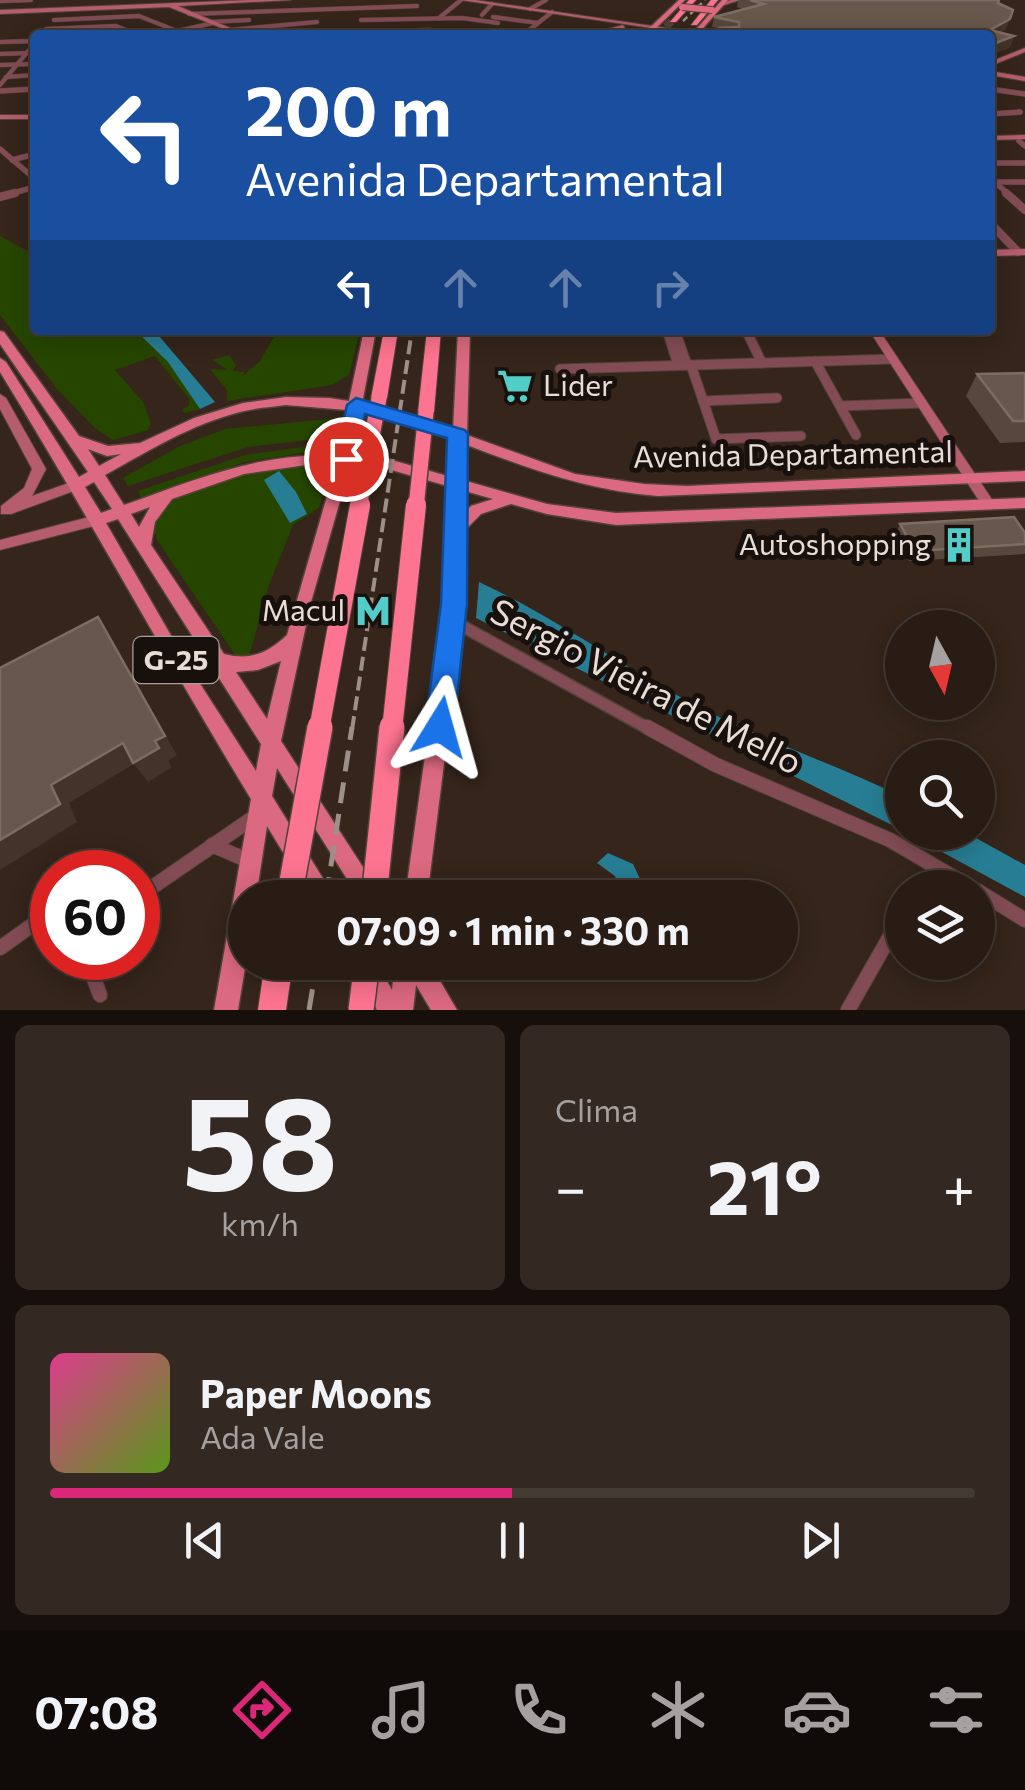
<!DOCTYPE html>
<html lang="es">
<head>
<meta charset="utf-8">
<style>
  :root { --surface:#281c14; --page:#342922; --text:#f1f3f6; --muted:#a5a1a0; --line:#443a34; --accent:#db2777 }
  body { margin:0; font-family:Commissioner,sans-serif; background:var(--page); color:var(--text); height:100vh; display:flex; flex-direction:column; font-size:38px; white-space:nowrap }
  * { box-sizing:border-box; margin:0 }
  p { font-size:32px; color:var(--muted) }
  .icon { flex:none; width:55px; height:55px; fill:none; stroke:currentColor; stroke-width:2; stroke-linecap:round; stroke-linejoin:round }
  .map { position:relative; height:1010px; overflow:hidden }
  .drawer { display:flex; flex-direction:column; gap:15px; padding:15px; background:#160f0b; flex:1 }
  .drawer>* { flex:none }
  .hud { position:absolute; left:30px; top:30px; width:965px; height:305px; border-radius:10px; box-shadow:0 5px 25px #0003,0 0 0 2px var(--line); background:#1a4fa0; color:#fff; overflow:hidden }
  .needle { width:65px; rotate:172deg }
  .controls { position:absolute; left:885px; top:610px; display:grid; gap:20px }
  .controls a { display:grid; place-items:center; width:110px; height:110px; border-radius:50%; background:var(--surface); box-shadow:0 5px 25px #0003,0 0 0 2px var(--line); font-size:50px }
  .speed { position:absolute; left:30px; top:850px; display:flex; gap:20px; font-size:50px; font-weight:700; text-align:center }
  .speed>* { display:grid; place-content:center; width:130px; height:130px; border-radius:50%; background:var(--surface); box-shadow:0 5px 25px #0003,0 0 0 2px var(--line); line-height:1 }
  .speed .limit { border:15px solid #d22; background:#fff; color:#111 }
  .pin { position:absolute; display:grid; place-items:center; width:85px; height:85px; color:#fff; margin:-42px; border:5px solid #fff; border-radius:50%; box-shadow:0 2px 10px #0007 }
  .me { position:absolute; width:110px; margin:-55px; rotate:8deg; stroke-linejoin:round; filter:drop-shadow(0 0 8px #0008) }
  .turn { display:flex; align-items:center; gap:35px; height:210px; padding:0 50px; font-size:45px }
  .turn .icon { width:130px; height:130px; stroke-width:2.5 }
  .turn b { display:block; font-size:70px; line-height:85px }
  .lanes { display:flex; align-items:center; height:95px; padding:0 50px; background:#0003; justify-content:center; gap:50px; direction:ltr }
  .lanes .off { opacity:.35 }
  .big { font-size:75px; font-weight:700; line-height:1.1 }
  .drawer .widget { flex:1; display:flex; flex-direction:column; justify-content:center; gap:15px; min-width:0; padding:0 35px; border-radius:15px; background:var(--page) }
  .drawer .dial { align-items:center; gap:0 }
  .dial b { font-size:130px; line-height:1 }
  .song { display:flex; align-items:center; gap:30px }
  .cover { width:120px; height:120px; border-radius:15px; background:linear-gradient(135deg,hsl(330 70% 55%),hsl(90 70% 35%)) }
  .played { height:10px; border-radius:5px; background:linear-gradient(90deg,var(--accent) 50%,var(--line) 50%) }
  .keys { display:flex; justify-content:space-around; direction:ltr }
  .heat { display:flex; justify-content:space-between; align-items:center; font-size:55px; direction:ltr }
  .drawer .tiles { flex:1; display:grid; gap:15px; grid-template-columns:1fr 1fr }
  .widget:last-child { grid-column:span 2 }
  .trip { position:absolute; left:228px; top:880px; width:570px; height:100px; border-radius:50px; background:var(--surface); box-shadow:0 5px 25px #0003,0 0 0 2px var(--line); font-weight:700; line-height:100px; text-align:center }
  .menu { display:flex; height:160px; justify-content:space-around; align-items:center; background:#100b08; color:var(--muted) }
  .menu .icon { width:70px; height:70px }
  .menu .on { color:var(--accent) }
  .menu b { font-size:45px; color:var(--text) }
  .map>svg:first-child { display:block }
  .green { fill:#264600 }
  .water { fill:#277e94 }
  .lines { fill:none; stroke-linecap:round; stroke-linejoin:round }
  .highway-tunnel { stroke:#504137; stroke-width:8; stroke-dasharray:8 4; stroke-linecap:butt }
  .street-far5-casing { stroke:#524239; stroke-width:5 }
  .street-far4-casing { stroke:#524239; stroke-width:6 }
  .street-far3-casing { stroke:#524239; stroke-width:9 }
  .street-far2-casing { stroke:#524239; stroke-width:11 }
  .street-far1-casing { stroke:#524239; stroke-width:14 }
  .street-casing { stroke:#524239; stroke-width:16 }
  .secondary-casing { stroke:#524239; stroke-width:2 }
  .primary-casing { stroke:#524239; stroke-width:3 }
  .highway-casing { stroke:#524239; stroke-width:2 }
  .street-far5 { stroke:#834c55; stroke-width:4 }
  .street-far4 { stroke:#834c55; stroke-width:5 }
  .street-far3 { stroke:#834c55; stroke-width:8 }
  .street-far2 { stroke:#834c55; stroke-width:9 }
  .street-far1 { stroke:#834c55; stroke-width:11 }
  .street { stroke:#834c55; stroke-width:14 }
  .secondary { fill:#b55d6d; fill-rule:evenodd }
  .primary { fill:#db697f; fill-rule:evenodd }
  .highway { fill:#fd7490; fill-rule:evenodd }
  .rail-far2 { stroke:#9d9088; stroke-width:2.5; stroke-dasharray:6 4; stroke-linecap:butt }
  .rail-far1 { stroke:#9d9088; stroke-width:4; stroke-dasharray:14 6; stroke-linecap:butt }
  .rail { stroke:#9d9088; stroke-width:5; stroke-dasharray:21 11; stroke-linecap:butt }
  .primary-bridge-casing { stroke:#524239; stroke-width:8; stroke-linecap:butt }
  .highway-bridge-far2-casing { stroke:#524239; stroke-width:18; stroke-linecap:butt }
  .highway-bridge-far1-casing { stroke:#524239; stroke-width:22; stroke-linecap:butt }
  .highway-bridge-casing { stroke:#524239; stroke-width:28; stroke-linecap:butt }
  .primary-bridge { stroke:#db697f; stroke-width:6 }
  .highway-bridge-far2 { stroke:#fd7490; stroke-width:15 }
  .highway-bridge-far1 { stroke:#fd7490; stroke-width:20 }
  .highway-bridge { stroke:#fd7490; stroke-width:25 }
  .wall { fill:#58473c }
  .shaded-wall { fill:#433328 }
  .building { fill:#67574c; stroke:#7c6c62; stroke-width:2.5 }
  .route { fill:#1a73e8; stroke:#114b97; stroke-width:2.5 }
  .labels { text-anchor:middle; stroke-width:10; stroke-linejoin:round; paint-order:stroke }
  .shield { fill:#18100c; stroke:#aaa099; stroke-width:2.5 }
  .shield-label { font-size:28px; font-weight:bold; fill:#e8ddd6 }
  .poi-label { font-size:30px; fill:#e8ddd6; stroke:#18100c; text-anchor:end }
  .street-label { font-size:30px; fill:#e8ddd6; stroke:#18100c }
  .near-street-label { font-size:35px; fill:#e8ddd6; stroke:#18100c }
</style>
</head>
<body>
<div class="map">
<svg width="1025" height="1010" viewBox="0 0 1025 1010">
  <rect width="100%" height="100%" fill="#35251b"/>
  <g class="green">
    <path d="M0 236 35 255V330H135L168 362 200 409 184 413 182 409 188 407 190 400 155 356 115 370 143 402 151 424 148 430 113 440 95 428 57 389 0 315Z"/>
    <path d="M278 330H360L349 375 332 385 227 401V390L210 369 228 370 212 360 229 355 236 365 233 371 244 372 243 376 260 361Z"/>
    <path d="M339 418 335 437 248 447 128 486 123 478 178 447 225 429Z"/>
    <path d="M316 445 315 451 244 462 142 500 138 491 245 455Z"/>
    <path d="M332 462 319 508 293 525 269 585 248 660 236 656 157 540 153 525 175 497 257 471Z"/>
  </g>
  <g class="water">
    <path d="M135 330H154L215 402 200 409 168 362Z"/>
    <path d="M279 471 296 492 307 514 290 523 264 480Z"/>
    <path d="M479 582C560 619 632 674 713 714 775 745 840 766 902 797V830L476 618Z"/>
    <path d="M907 833H967L1025 865V897Z"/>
    <path d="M608 853 633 864 641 881 639 886 631 892 619 889 615 876 597 863Z"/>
  </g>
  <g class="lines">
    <path class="highway-tunnel" d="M657 35 673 20"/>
    <defs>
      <g id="street-far5">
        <path d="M0 1 31 0"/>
        <path d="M530 9 546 0"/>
        <path d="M189 14 417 6"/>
        <path d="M482 15 492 4"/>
        <path d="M493 17 538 23"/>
        <path d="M439 18 461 0"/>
        <path d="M54 20 139 16 177 31"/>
        <path d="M361 20 462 18 498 23"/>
        <path d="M210 22 249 20"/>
        <path d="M46 29 116 26 138 35"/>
        <path d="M230 30 317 22"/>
        <path d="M160 35 213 23"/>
        <path d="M316 35 428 30 484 35"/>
        <path d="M523 35 552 12"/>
        <path d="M0 42 35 41"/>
        <path d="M0 54 29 53"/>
        <path d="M0 65 35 64"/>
        <path d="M6 77 35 75"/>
        <path d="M0 85 35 43"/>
      </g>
      <g id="street-far4">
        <path d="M990 89 1025 94"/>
        <path d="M0 91 35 89"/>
        <path d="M990 114 1020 112"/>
        <path d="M1019 141 1025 146"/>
        <path d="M0 149 35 179"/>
        <path d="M12 160 35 154"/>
        <path d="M990 163H1025"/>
        <path d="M995 182 1009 195"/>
        <path d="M996 182H1025"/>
        <path d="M6 195 35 187"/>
      </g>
      <g id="street-far3">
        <path d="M1006 193 1025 210"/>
        <path d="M0 197 15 193"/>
        <path d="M990 223 1018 252"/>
      </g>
      <g id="street-far2">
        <path d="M667 330 678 365"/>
        <path d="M675 330 687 365"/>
        <path d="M746 330 762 363"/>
        <path d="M815 361 856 435"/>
        <path d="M691 365 716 439 801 436"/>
        <path d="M560 369 893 359"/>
        <path d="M703 401 777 398"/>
        <path d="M840 406 922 403"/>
      </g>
      <path id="street-far1" d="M453 621 651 730"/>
      <g id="street">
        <path d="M647 727 716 765 890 840 972 888"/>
        <path d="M212 845 249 861"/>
        <path d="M978 891 1025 920"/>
        <path d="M138 897 257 815"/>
        <path d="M0 948 52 911"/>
        <path d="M86 958 100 995"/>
        <path d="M848 1010 893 931 902 905"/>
      </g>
      <g id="secondary">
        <path d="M250 0H291L178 6 247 35H239L169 7 0 14V10Z"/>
        <path d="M461 0H475L714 35H699Z"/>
        <path d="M731 0H740L721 6 718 4Z"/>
        <path d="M623 25 625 28 596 35H586Z"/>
        <path d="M1025 48V52L990 66V62Z"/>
        <path d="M990 71 1025 77V81L990 75Z"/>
        <rect x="0" y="115" width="35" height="4"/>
        <path d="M1025 135V139L990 140V136Z"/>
        <path d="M1025 249V255L990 256V250Z"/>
        <path d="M869 330H879L995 504 993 507H983Z"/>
        <path d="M0 394 6 398 46 469 32 496 77 480 82 482 84 485 82 488 11 514H1V506L24 488 32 469 0 409Z"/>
        <path d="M97 515 104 520 102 524 0 550V540Z"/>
      </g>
      <g id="primary">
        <path d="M679 0H685L649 35H642Z"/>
        <path d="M722 0H728L697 35H691Z"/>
        <path d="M364 330H376L362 404 453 430 458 330H470L467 435 575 474 644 484 687 486 1025 471V481L658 496C590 491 530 469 467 445L466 481 547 504 616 513 1025 498V508L616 525 547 514 511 504 481 514 464 531 462 621 427 898H405L444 621 451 487 388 469 350 466 311 602 281 741 383 898H359L277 768 272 796 335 898H311L267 826 256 898H245L246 962 238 1010H214L251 799C165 658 87 513 0 372V358L6 362 79 477 88 472 0 344V331L4 332 79 436 108 446 140 443 194 418 243 403 286 397 329 398 349 401ZM286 405 347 410 338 456C263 451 194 480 124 505L105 475C148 451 192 424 240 412 255 408 271 407 286 405ZM360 412 406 423 453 440 451 477 388 459 352 457ZM88 449 107 456 121 454 99 466ZM313 464 336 465 287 635C268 653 250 661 224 654L151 545 155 522 172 499 244 474ZM94 482 112 509 101 513 85 487ZM465 491 493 499 471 506 465 512ZM150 507 139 527 131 514ZM118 519 261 744 256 771 188 665 106 523ZM281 661 267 719 236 672 258 670Z"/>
        <path d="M358 962H376L392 990 395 962H429L457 1010H431L416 985 413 1010H377L355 970Z"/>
      </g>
      <g id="highway">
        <path d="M689 0H696L676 22H670Z"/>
        <path d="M711 0H718L697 25H691Z"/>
        <path d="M384 330H398L387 398 379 403 371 398Z"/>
        <path d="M427 330H441L434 412 426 417 418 412Z"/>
        <path d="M265 962H293L286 1010H258Z"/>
      </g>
    </defs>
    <use href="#street-far5" class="street-far5-casing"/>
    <use href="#street-far4" class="street-far4-casing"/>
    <use href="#street-far3" class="street-far3-casing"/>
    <use href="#street-far2" class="street-far2-casing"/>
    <use href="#street-far1" class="street-far1-casing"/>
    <use href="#street" class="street-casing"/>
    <use href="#secondary" class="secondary-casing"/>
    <use href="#primary" class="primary-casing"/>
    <use href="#highway" class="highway-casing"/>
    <use href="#street-far5" class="street-far5"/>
    <use href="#street-far4" class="street-far4"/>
    <use href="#street-far3" class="street-far3"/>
    <use href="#street-far2" class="street-far2"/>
    <use href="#street-far1" class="street-far1"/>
    <use href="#street" class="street"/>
    <use href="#secondary" class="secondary"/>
    <use href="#primary" class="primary"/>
    <use href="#highway" class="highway"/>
    <path class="rail-far2" d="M683 21 705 0"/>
    <path class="rail-far1" d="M352 730 412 330"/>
    <g class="rail">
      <path d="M326 898 352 727"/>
      <path d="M309 1010 317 962"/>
    </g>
    <defs>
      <path id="primary-bridge" d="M682 7 712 10"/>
      <g id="highway-bridge-far2">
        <path d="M359 508 379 398"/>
        <path d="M416 508 426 412"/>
      </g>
      <g id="highway-bridge-far1">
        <path d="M319 730 360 505"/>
        <path d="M392 730 416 505"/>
      </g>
      <g id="highway-bridge">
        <path d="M289 898 320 727"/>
        <path d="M374 898 392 727"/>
        <path d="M361 1010 367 962"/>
      </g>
    </defs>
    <use href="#primary-bridge" class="primary-bridge-casing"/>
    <use href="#highway-bridge-far2" class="highway-bridge-far2-casing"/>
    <use href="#highway-bridge-far1" class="highway-bridge-far1-casing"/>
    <use href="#highway-bridge" class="highway-bridge-casing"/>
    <use href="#primary-bridge" class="primary-bridge"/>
    <use href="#highway-bridge-far2" class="highway-bridge-far2"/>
    <use href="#highway-bridge-far1" class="highway-bridge-far1"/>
    <use href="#highway-bridge" class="highway-bridge"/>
  </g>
  <g class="wall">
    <path d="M738 0H999L998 3 1006 29 1001 32 1014 36 1010 47 992 54H990V35H719L720 29 712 27 714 17 743 9 737 7Z"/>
    <path d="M1025 373V442L1000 443 966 396 977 374Z"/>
    <path d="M900 524 1025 533V554L909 561 895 535Z"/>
  </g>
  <g class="shaded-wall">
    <path d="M1010 19 1006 29 990 38V30Z"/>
    <path d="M1014 36 1010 47 992 54 996 43Z"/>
    <path d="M98 617 177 755 168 761 172 767 148 782 134 764 69 803 77 822 0 870V840L51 785Z"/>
  </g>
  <g class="building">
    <path d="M750 0H999L998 3 1013 10 1010 19 990 30 1014 36 996 43 990 42V35H964L953 32 945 35H749L722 31 720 28 739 27V22L714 17 764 4Z"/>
    <path d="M193 29 209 35H168Z"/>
    <path d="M612 29 628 31 623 35H602Z"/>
    <path d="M1025 373V421H1013L977 374Z"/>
    <path d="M1014 517 1025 533V544L915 551 900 524Z"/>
    <path d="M98 617 165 736 155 741 159 748 133 763 123 743 51 785 60 804 0 840V668Z"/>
  </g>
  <path class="route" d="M356 398 465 430 468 434 467 604 454 727 450 736 440 740 430 736 425 727 441 604 447 438 365 414 356 459 353 464H338L335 459 347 405Z"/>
  <defs>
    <symbol id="supermarket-bare" viewBox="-9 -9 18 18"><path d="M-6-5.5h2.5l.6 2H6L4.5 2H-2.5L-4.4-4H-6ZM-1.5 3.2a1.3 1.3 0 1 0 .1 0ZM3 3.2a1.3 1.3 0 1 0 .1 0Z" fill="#53cdc9" stroke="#18100c" stroke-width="2.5" paint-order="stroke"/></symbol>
    <symbol id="building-bare" viewBox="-9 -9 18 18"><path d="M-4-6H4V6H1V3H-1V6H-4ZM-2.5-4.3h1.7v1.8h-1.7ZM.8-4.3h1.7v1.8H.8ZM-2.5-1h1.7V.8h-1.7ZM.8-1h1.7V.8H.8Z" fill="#53cdc9" stroke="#18100c" stroke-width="2.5" paint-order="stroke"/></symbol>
    <symbol id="metro-bare" viewBox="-9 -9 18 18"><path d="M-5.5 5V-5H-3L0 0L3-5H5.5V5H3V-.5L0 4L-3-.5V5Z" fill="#53cdc9" stroke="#18100c" stroke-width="2.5" paint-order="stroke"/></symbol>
  </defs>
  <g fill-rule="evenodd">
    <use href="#supermarket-bare" x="490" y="361" width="50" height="50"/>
    <use href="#building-bare" x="934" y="520" width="50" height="50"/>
    <use href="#metro-bare" x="348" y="586" width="50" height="50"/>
  </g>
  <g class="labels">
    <rect class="shield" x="133.5" y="637" width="85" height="46" rx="8"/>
    <g class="shield-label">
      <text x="176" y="670">G-25</text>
    </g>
    <g class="poi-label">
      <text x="543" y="396" text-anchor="start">Lider</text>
      <text x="931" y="555">Autoshopping</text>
      <text x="345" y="621">Macul</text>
    </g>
    <g class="street-label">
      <text transform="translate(793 455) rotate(-1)" y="10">Avenida Departamental</text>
    </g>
    <g class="near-street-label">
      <text transform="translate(646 687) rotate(27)" y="12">Sergio Vieira de Mello</text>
    </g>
  </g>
</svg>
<div class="controls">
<a><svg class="needle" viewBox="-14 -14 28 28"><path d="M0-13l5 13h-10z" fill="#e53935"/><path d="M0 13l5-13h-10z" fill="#a5a1a0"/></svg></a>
<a><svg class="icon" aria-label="search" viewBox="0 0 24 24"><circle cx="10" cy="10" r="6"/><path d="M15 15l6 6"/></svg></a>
<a><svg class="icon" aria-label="layers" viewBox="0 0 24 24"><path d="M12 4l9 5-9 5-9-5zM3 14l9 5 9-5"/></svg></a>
</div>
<div class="speed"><div class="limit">60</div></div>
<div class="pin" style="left:346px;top:459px;background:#d93025"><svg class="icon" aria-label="arrive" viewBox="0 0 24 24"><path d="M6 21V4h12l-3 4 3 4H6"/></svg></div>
<svg class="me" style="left:440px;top:727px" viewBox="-20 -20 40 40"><path d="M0-17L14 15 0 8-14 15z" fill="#1a73e8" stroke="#fff" stroke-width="4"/></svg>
<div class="trip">07:09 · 1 min · 330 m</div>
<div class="hud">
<div class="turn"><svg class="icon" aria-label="left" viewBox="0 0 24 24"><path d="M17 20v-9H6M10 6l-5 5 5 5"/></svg><div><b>200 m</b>Avenida Departamental</div></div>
<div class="lanes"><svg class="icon" aria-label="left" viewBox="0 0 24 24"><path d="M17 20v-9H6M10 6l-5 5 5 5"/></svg><svg class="icon off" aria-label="ahead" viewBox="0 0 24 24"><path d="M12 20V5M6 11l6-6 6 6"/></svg><svg class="icon off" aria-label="ahead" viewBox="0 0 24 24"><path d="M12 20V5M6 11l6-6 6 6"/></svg><svg class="icon off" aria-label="right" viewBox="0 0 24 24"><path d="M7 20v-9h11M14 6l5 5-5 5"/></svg></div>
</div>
</div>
<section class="drawer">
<div class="tiles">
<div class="widget dial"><b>58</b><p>km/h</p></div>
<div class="widget"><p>Clima</p>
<div class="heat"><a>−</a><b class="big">21°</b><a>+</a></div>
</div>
<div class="widget">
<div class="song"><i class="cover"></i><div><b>Paper Moons</b><p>Ada Vale</p></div></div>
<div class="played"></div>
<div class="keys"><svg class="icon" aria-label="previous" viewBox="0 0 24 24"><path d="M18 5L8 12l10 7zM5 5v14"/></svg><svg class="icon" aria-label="pause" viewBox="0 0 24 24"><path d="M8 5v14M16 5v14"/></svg><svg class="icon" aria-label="next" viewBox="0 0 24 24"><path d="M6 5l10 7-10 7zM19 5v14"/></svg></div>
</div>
</div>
</section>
<nav class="menu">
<b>07:08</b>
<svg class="icon on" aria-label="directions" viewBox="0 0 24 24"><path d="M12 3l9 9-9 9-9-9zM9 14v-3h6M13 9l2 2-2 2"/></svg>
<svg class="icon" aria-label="music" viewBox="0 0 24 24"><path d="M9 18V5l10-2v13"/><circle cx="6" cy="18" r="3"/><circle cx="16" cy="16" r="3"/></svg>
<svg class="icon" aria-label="phone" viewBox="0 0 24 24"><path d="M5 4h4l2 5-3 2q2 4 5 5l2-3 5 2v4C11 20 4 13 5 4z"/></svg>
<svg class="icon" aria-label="climate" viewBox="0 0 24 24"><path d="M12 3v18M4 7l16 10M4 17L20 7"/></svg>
<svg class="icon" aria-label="car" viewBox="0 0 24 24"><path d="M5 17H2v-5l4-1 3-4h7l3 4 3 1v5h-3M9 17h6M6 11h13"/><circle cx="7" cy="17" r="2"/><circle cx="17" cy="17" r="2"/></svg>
<svg class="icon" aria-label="filters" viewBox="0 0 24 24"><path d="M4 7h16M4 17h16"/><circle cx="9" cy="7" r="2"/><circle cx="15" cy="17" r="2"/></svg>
</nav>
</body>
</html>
